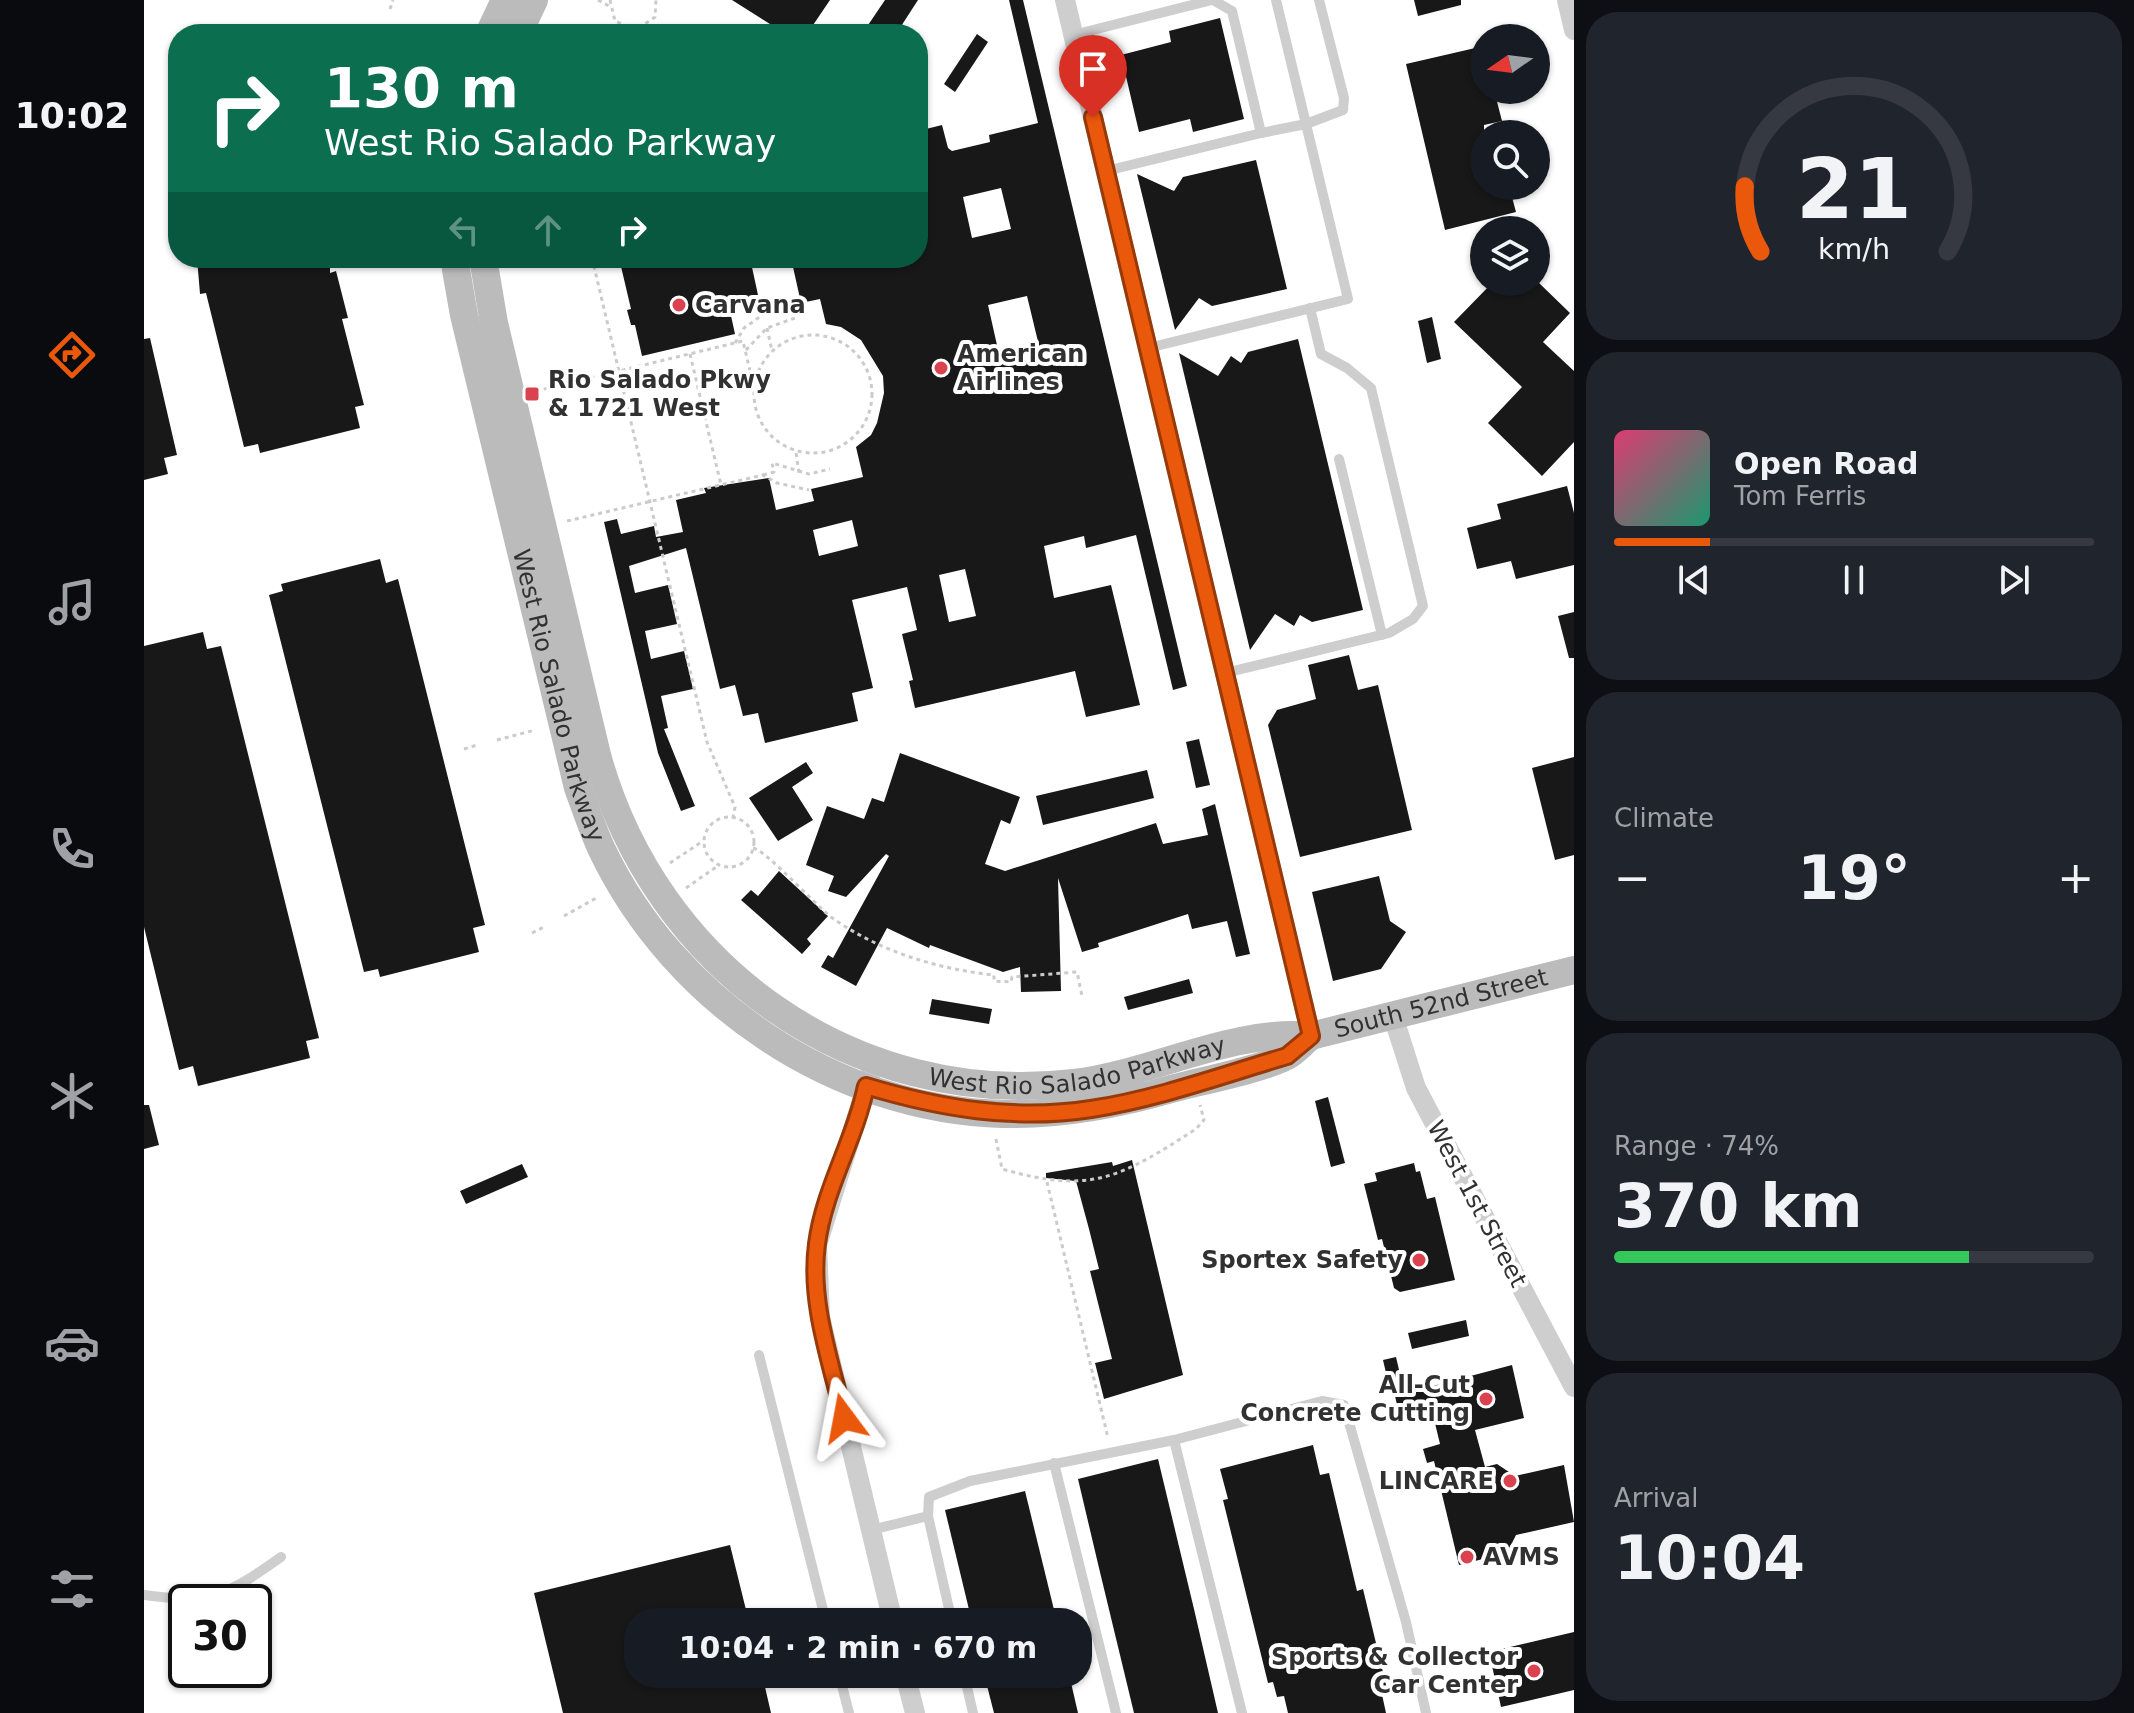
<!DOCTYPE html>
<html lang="en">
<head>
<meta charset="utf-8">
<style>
  :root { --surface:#171b24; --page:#20242c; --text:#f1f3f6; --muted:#9ea1a6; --line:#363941; --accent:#ea580c }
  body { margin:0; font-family:"DejaVu Sans",sans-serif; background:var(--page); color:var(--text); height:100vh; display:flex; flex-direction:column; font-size:30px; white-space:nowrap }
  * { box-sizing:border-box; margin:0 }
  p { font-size:26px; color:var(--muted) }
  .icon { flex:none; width:44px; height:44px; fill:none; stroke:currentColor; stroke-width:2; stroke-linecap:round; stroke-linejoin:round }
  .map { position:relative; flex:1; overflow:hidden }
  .panel { display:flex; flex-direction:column; gap:12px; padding:12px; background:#0d0f14; width:560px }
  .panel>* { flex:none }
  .banner { position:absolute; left:24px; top:24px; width:760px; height:244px; border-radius:32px; box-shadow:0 2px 6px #0004; background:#0b6e4f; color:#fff; overflow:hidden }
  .needle { width:52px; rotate:256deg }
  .tools { position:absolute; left:1326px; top:24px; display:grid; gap:16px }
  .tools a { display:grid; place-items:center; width:80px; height:80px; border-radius:50%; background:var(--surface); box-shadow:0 2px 6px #0004; font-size:40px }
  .speed { position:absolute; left:24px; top:1584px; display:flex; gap:16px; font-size:40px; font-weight:700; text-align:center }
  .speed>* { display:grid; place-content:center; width:104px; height:104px; border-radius:50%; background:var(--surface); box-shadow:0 2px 6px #0004; line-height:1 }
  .speed .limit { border:4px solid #111; border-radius:12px; background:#fff; color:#111 }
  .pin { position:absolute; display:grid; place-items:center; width:68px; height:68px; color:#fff; margin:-82px -34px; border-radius:50% 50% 50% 0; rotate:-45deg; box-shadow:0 0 8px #0007 }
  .pin .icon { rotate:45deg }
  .me { position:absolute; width:88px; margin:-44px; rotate:347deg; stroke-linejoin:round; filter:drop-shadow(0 0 6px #0008) }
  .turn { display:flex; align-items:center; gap:28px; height:168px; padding:0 24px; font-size:36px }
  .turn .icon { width:104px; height:104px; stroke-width:2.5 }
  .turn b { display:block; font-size:56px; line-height:68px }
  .lanes { display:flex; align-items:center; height:76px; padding:0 24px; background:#0003; justify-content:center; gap:40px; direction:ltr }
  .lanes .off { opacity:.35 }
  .big { font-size:60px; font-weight:700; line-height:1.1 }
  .panel .widget { flex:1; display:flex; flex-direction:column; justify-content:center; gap:12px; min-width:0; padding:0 28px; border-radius:32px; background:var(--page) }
  .panel .dial { align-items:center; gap:0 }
  .dial svg { height:208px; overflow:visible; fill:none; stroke:var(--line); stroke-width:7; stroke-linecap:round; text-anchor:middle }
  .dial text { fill:var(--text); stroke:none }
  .song { display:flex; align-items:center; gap:24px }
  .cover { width:96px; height:96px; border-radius:12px; background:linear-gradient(135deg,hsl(340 70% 55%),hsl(160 70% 35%)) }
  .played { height:8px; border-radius:4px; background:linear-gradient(90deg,var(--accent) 20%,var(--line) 20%) }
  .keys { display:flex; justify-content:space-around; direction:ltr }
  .heat { display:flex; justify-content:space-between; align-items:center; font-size:44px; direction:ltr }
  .charge { height:12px; border-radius:6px; background:linear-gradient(90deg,#34c759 74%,var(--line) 0) }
  .trip { position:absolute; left:480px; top:1608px; width:468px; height:80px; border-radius:32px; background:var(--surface); box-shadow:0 2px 6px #0004; font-weight:700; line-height:80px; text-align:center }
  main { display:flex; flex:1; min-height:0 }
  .menu { display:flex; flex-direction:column; width:144px; justify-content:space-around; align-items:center; background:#090b0e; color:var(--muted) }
  .menu .icon { width:56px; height:56px }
  .menu .current { color:var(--accent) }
  .menu b { font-size:36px; color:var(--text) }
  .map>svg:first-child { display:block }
  .building { fill:#181818; fill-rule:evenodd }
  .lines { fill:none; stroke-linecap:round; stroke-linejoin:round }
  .path { stroke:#cbcbcb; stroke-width:3; stroke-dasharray:4 4; stroke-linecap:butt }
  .service { stroke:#cecece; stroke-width:10 }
  .minor { stroke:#cecece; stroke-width:20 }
  .secondary { stroke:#bbb; stroke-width:28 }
  .route-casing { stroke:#983908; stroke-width:20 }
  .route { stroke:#ea580c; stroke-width:14 }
  .poi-dot { fill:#d9424e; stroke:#fff; stroke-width:3 }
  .labels { text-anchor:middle; stroke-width:8; stroke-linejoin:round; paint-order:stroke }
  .poi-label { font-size:24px; font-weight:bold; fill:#313131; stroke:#fff; text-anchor:start }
  .street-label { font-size:24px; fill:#313131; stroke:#fff }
</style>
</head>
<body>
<main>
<nav class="menu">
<b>10:02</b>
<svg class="icon current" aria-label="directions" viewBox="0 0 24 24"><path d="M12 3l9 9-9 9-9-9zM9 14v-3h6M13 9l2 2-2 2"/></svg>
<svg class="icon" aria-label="music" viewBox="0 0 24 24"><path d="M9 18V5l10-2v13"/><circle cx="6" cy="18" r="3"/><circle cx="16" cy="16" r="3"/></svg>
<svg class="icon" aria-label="phone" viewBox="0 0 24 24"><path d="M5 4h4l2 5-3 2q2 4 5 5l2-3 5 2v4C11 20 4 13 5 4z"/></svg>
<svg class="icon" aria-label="climate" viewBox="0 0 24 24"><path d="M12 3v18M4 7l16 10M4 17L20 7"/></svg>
<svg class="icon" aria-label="car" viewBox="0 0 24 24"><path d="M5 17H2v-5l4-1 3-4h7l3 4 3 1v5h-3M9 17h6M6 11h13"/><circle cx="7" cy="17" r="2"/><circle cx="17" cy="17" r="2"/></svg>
<svg class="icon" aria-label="filters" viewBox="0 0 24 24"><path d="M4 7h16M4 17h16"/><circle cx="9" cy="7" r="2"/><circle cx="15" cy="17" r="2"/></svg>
</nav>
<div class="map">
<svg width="1430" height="1713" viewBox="0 0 1430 1713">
  <rect width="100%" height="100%" fill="#fff"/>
  <g class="building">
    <path d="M588 0H686L663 34H642Z"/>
    <path d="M741 0H774L752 34H718Z"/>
    <path d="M865 0H879L1043 686 1029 690 992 535 942 548 940 536 900 546 910 598 967 585 996 705 942 717 931 671 771 708 765 681 769 680 758 634 773 630 763 587 708 600 729 688 708 693 714 721 621 743 614 713 599 716 591 685 576 689 542 548 485 566 491 593 524 585 533 624 501 631 507 659 540 651 549 689 517 696 524 728 520 729 551 806 537 811 514 753 460 522 473 519 477 534 510 526 512 537 539 532 532 500 562 493 560 488 625 478 632 510 670 501 667 489 719 477 712 447 727 435 733 423 740 393 739 376 717 340 697 327 682 324 676 299 657 303 647 258H774V131L798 125 804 148 808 151 846 142 845 135 894 123ZM857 188 867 229 828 238 819 197ZM883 296 897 354 857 363 844 305ZM708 520 714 546 675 556 669 530ZM821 569 832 616 805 622 795 575Z"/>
    <path d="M1270 0H1317V5L1274 16Z"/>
    <path d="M1076 18 1100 119 1049 132 1046 119 995 132 977 55 1027 42 1025 31Z"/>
    <path d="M833 34 844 42 811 92 800 84Z"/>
    <path d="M1340 46V90H1350L1358 121 1340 125V186H1365L1372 212 1301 230 1262 64Z"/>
    <path d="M1112 160 1143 289 1068 306 1055 298 1031 330 993 174 1030 191 1039 177Z"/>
    <path d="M53 258H186V273L192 271 204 318 198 319 220 405 211 407 216 428 116 453 114 444 100 447 62 293 56 294Z"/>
    <path d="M475 258H606L614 295 584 302 591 334 498 356 491 325H487L483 310 487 309Z"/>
    <path d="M1349 282H1394L1426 313 1399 342 1430 371V442L1398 476 1344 423 1378 387 1310 322Z"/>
    <path d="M1288 317 1297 359 1283 363 1274 321Z"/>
    <path d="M6 338 33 455 20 458 24 474 0 480V339Z"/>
    <path d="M1154 339 1219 610 1168 622 1156 615 1150 626 1131 614 1106 650 1035 353 1074 376 1087 356 1097 363 1104 352Z"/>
    <path d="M1423 486 1430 513V565L1372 579 1367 561 1333 569 1323 528 1357 519 1353 504Z"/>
    <path d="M236 559 242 583 254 579 341 925 329 928 335 952 236 977 234 969 220 972 125 595 139 591 137 584Z"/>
    <path d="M1430 612V658H1425L1414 616Z"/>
    <path d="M59 632 63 649 77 646 175 1038 162 1041 166 1058 54 1086 49 1066 35 1070 0 927V646Z"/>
    <path d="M1205 655 1214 690 1234 685 1268 830 1156 857 1124 725 1133 710 1172 699 1164 665Z"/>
    <path d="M1055 739 1066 785 1052 788 1042 742Z"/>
    <path d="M756 753 876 797 866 824 857 820 841 864 861 871 1012 823 1019 844 1064 835 1058 809 1071 804 1106 954 1092 957 1083 921 1048 929 1044 914 954 943 955 947 938 952 914 878 917 991 877 992 876 967 859 972 786 945 785 948 743 928 712 986 677 967 684 955 689 958 745 856 742 854 702 897 684 891 690 876 662 865 683 806 720 819 728 798 740 802Z"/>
    <path d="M1430 757V855L1411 860 1388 768Z"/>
    <path d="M662 762 669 773 648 787 669 820 634 841 605 798Z"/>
    <path d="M1003 770 1010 798 899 825 892 796Z"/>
    <path d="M635 871 684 916 663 939 667 944 658 954 597 900 607 890 614 896Z"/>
    <path d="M1235 876 1246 921 1262 932 1237 969 1189 981 1168 892Z"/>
    <path d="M1045 979 1049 993 984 1010 980 997Z"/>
    <path d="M788 999 848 1009 845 1024 785 1014Z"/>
    <path d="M1184 1097 1201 1163 1187 1167 1171 1101Z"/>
    <path d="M0 1105H5L15 1145 0 1149Z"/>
    <path d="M988 1160 1039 1375 960 1399 951 1363 968 1359 946 1271 955 1269 945 1229 932 1181 902 1178V1173L968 1162 969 1166Z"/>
    <path d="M1270 1163 1272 1172 1276 1171 1283 1199 1291 1197 1311 1280 1256 1292 1250 1288 1238 1239 1234 1240 1220 1184 1233 1181 1231 1173Z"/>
    <path d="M378 1164 384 1177 322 1204 316 1191Z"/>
    <path d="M1322 1320 1325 1336 1268 1349 1264 1333Z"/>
    <path d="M1252 1357 1259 1387 1246 1390 1239 1360Z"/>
    <path d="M1368 1365 1380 1418 1331 1430 1341 1467 1353 1464 1371 1476 1420 1465 1430 1522 1372 1535 1363 1553 1315 1565 1290 1461 1283 1463 1279 1449 1296 1444 1289 1415 1257 1422 1251 1396Z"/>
    <path d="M1169 1445 1176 1475 1185 1473 1213 1591 1219 1589 1243 1689 1237 1690 1242 1713H1144L1140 1696 1133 1697 1129 1682 1124 1683 1079 1500 1084 1499 1076 1469Z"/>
    <path d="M1014 1459 1050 1609 1074 1713H990L955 1568 934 1479Z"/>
    <path d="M881 1491 913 1622H828L801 1510Z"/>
    <path d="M586 1545 605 1622H494V1674H618L627 1713H419L390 1593Z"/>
    <path d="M1430 1632V1690L1357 1707 1345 1652Z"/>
    <path d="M840 1674H925L934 1713H850Z"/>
  </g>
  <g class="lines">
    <g class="path">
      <path d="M454 0 465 6"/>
      <path d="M466 0 471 21 492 30 511 17 512 0"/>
      <path d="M246 9 249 0"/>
      <path d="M448 258 563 742 591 807 589 818"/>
      <path d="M623 328 628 351"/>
      <circle cx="669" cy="394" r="59"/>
      <path d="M591 343 600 328 624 311"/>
      <path d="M602 350 623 328 651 318"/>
      <path d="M546 354 577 485"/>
      <path d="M392 391 599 341 609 384"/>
      <path d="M652 453 655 473"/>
      <path d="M619 475 630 472 628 463 665 474 686 469"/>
      <path d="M423 521 619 475 633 483 665 490"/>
      <path d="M353 740 391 730"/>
      <path d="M320 749 333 745"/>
      <circle cx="585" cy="842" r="25"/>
      <path d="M609 848C623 851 669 903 687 917 734 951 793 969 850 975V981L867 982 868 977 933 972 938 996"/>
      <path d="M526 863 559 841"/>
      <path d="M542 888 575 865"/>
      <path d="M420 916 454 897"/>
      <path d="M388 933 400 927"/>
      <path d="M852 1139 858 1169C948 1195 977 1177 1052 1129L1060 1120 1056 1105"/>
      <path d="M903 1182 964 1438"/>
    </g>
    <g class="service">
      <path d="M1132 0 1162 124 1199 110 1200 98 1175 0"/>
      <path d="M929 35 1068 0"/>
      <path d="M962 171 1117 133 1088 11 1069 0"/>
      <path d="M1004 348 1204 299 1162 124 1117 133"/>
      <path d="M1195 459 1238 635"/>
      <path d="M1081 673 1245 633 1269 619 1279 606 1227 388 1203 368 1177 354 1166 308"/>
      <path d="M615 1355 682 1622"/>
      <path d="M1030 1440 1098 1713"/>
      <path d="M910 1463 972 1713"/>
      <path d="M727 1530 784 1516"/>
      <path d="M0 1595C68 1604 82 1596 137 1557"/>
      <path d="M808 1622 784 1516 785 1497 826 1481 1030 1440 1178 1401 1200 1405 1262 1622 1282 1713"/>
      <path d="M695 1674 705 1713"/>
      <path d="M820 1674 829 1713"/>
    </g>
    <g class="minor">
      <path d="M921 0 1167 1036"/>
      <path d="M1423 0 1430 30"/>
      <path d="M1249 1016 1272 1088 1430 1387"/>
      <path d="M726 1075 673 1245 676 1317 749 1622"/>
      <path d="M761 1674 771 1713"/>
    </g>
    <g class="secondary">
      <path d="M345 34 361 0"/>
      <path d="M374 34 390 0"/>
      <path id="s1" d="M310 258 320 315 434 788C442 809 449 831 458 850 530 1001 691 1110 859 1114 917 1115 972 1105 1027 1089 1056 1081 1119 1069 1143 1056 1152 1051 1159 1042 1167 1036"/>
      <path id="s2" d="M339 258 350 323 453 755C511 967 709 1109 930 1083 1007 1074 1090 1028 1167 1036L1430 970"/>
    </g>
  </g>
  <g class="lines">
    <defs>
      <path id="route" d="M700 1418C687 1362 665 1302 673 1244 680 1189 711 1140 722 1086 795 1108 870 1121 947 1109 1013 1099 1079 1075 1143 1056L1167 1036 949 117"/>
    </defs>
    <use href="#route" class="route-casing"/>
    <use href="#route" class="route"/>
  </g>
  <g class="poi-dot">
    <circle cx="535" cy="305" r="8"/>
    <circle cx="797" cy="368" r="8"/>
    <rect x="380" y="386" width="16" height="16" rx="4"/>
    <circle cx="1275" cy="1260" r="8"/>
    <circle cx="1342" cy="1399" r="8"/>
    <circle cx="1366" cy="1481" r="8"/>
    <circle cx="1323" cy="1557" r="8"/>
    <circle cx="1390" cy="1671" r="8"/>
  </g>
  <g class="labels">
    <g class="poi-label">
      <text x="551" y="313">Carvana</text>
      <text x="813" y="362">American<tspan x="813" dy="28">Airlines</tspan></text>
      <text x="404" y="388">Rio Salado Pkwy<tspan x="404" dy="28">&amp; 1721 West</tspan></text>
      <text x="1259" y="1268" text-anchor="end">Sportex Safety</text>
      <text x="1326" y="1393" text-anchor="end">All-Cut<tspan x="1326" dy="28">Concrete Cutting</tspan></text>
      <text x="1350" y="1489" text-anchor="end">LINCARE</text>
      <text x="1339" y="1565">AVMS</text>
      <text x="1374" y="1665" text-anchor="end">Sports &amp; Collector<tspan x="1374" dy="28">Car Center</tspan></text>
    </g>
    <g class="street-label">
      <text dy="8" stroke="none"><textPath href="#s1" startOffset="450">West Rio Salado Parkway</textPath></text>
      <text dy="8" stroke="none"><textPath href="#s2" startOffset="1518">South 52nd Street</textPath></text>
      <text dy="8" stroke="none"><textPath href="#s2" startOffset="1146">West Rio Salado Parkway</textPath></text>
      <text transform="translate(1333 1204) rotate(62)" y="8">West 1st Street</text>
    </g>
  </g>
</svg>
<div class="tools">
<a><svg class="needle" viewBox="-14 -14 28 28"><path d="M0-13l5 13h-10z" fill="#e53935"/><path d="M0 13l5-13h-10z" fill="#9ea1a6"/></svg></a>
<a><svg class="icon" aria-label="search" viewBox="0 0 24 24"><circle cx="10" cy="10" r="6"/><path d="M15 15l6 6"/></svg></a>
<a><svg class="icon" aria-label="layers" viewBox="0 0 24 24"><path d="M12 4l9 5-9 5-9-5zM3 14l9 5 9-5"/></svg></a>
</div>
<div class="speed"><div class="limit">30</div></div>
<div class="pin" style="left:949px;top:117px;background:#d93025"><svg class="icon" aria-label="arrive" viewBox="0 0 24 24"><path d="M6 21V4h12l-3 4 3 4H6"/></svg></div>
<svg class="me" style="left:700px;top:1418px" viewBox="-20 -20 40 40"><path d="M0-17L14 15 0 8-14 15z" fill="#ea580c" stroke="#fff" stroke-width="4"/></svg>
<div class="trip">10:04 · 2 min · 670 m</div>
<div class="banner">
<div class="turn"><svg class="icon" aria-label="right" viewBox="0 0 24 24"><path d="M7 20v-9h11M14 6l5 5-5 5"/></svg><div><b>130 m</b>West Rio Salado Parkway</div></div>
<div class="lanes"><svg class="icon off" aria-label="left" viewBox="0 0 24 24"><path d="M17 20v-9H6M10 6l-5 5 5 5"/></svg><svg class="icon off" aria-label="ahead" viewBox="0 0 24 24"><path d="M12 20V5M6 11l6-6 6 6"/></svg><svg class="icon" aria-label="right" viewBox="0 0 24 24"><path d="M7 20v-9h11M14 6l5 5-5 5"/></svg></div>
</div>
</div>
<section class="panel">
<div class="widget dial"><svg viewBox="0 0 100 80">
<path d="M14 69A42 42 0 1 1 86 69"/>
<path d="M14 69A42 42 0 0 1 8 44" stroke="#ea580c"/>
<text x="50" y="56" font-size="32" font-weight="700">21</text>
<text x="50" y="72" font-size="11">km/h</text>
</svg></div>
<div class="widget">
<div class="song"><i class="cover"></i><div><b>Open Road</b><p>Tom Ferris</p></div></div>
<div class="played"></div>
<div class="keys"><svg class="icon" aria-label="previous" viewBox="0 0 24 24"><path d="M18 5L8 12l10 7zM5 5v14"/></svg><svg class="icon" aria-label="pause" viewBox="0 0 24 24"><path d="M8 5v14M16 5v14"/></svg><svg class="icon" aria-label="next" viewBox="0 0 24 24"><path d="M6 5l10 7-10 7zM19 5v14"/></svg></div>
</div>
<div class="widget"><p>Climate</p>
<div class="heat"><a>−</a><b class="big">19°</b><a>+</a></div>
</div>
<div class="widget"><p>Range · 74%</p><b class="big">370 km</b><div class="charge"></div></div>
<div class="widget"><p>Arrival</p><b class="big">10:04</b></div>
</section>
</main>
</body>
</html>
